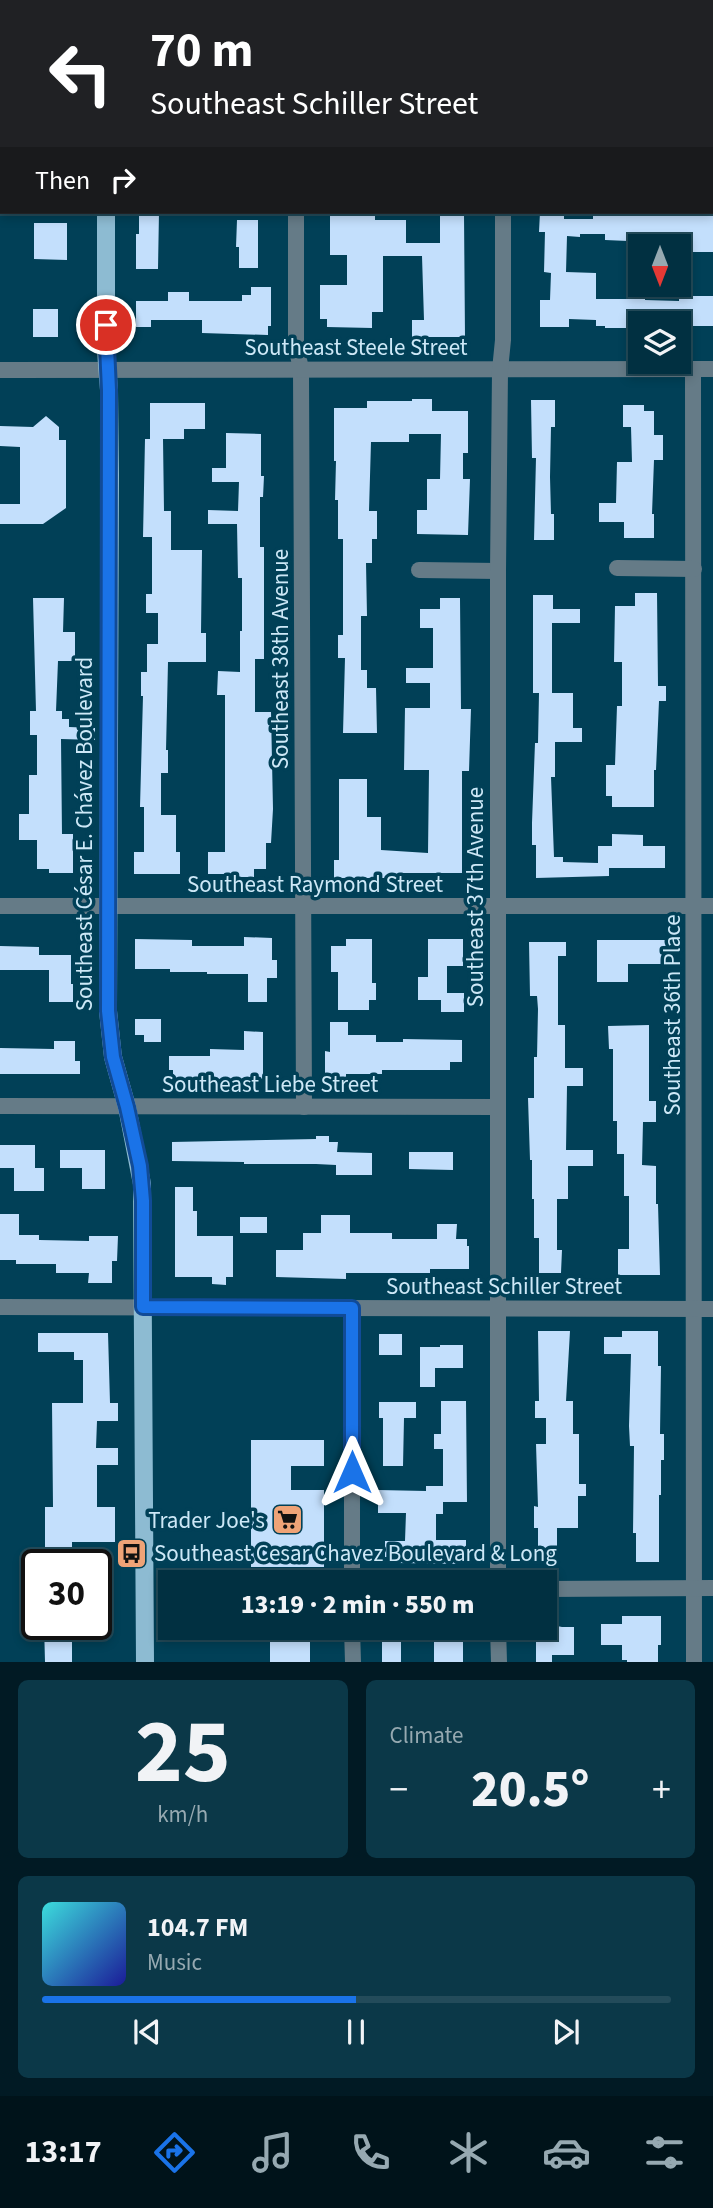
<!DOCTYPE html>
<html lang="en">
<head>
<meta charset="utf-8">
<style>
  :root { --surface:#013041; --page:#0b3848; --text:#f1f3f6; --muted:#96a9b1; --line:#234b5a; --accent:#1a73e8 }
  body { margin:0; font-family:"Source Sans 3",sans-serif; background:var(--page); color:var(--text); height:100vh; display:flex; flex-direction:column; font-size:26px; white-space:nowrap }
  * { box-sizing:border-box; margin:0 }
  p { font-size:23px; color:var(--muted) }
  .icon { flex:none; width:38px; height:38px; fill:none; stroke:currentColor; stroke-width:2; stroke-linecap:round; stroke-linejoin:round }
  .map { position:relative; height:1662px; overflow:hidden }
  .details { display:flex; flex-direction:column; gap:18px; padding:18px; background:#011a24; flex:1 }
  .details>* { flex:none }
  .guide { position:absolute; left:0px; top:0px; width:714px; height:214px; box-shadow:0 4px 10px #0003,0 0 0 2px var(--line); background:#202124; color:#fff; overflow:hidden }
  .needle { width:46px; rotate:180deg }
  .fabs { position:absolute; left:628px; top:234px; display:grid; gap:14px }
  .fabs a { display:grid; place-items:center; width:63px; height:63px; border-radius:0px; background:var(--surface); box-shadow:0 4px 10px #0003,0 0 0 2px var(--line); font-size:35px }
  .speed { position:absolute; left:21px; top:1549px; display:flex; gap:14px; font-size:35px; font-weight:700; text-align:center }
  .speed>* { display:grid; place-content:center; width:91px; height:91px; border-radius:50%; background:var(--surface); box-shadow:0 4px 10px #0003,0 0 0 2px var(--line); line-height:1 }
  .speed .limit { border:4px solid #111; border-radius:10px; background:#fff; color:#111 }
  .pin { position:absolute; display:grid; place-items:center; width:60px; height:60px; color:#fff; margin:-30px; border:4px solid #fff; border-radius:50%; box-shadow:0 2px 7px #0007 }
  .me { position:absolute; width:77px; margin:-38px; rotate:0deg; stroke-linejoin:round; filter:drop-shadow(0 0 5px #0008) }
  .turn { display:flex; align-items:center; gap:24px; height:147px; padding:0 35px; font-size:32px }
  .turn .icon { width:91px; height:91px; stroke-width:2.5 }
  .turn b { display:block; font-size:49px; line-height:60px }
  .then { display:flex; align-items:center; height:66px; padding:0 35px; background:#0003; gap:14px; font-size:26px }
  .big { font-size:52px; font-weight:800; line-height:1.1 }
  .details .card { flex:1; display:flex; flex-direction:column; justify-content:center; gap:10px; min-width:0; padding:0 24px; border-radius:10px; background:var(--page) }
  .details .dial { align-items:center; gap:0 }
  .dial b { font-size:91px; line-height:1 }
  .song { display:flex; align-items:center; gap:21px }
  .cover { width:84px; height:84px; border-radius:10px; background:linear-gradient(135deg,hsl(180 70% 55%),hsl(240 70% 35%)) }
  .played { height:7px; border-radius:4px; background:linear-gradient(90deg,var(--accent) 50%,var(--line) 50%) }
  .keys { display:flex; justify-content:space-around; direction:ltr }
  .heat { display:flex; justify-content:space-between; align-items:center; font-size:38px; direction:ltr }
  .details .tiles { flex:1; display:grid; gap:18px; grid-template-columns:1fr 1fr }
  .card:last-child { grid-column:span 2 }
  .trip { position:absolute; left:158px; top:1570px; width:399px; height:70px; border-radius:0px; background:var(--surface); box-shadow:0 4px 10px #0003,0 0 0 2px var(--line); font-weight:800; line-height:70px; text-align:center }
  .menu { display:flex; height:112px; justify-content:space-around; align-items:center; background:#00131a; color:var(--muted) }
  .menu .icon { width:49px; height:49px }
  .menu .current { color:var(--accent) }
  .menu b { font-size:32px; color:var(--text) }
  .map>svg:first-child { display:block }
  .building { fill:#c3dffc }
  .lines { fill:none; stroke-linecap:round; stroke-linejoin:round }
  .minor { stroke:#657b87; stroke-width:16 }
  .major { stroke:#8dbbd2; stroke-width:18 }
  .route-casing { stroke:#114b97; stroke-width:18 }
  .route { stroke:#1a73e8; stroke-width:12 }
  .labels { text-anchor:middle; stroke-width:7; stroke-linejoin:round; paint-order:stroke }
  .street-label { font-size:23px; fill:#cde8f7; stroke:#014057 }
  .poi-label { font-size:23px; fill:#cde8f7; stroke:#014057; text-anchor:end }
</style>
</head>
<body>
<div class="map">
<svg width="713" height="1662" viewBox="0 0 713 1662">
  <rect width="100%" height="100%" fill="#014057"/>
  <g class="building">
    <path d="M139 212H159L158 269H136V234H139Z"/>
    <path d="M330 212H375V220H406V243H440V214H464L465 337H412V320H424L422 256H383V312H372V328L327 327V319H320V285H347V255H330Z"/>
    <path d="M540 212H564V219H593V212H713V252H679V245H676V232H640V262H628V241L605 240V234H580V237L567 236 566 272 596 273V299H628L629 285H645V300L679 301V296H713V326H689V324H640V328H605V326H596V320L569 319V327H540V300H550L551 273 544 272 545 232H539Z"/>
    <path d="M237 220H258V268H239V247H236Z"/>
    <path d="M34 223H67V260L34 259Z"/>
    <path d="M251 287H271V326H268V335L202 333V320H151V327H136V301H168V292H189V301H242V295H251Z"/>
    <rect x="33" y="309" width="25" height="28"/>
    <path d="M412 399H432V411H468V453H463V479H470L468 535 417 534V510H427V479H440L441 434H409V442H371L369 511H377V539H372V563H366L367 616H361V670H367V688H376L377 733H343L345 658H338V635H343V539H338V500H335L336 461H334V408H367V401H412Z"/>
    <path d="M531 400H555V427H551L550 477 551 514H554V540H534L536 458H532Z"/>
    <path d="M150 403H205V429H184V439H163L164 511H171V550H202L201 633H206V662H168L166 750H168V773H161V815H176V852H180V874H134V852H144V807H140L143 696H141V672H147V644H158V613H146V594H152V537H143L145 439H150Z"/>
    <path d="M623 405H644V411H654V435H663V460H654L652 514H654V538H624V522H599V503H616L617 462H632L631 427H623Z"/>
    <path d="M46 416 59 427V440H66V508L43 524H0V504H20V447L0 446V426L33 427Z"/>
    <path d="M226 433 261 434V476H264L263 497H260V547H264V659H255V712H271L273 809 271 843H266V869H254V877H238V874H208V852H225V695H217L218 671 240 672V631H242V578H238L237 524H208V510L238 511 239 482H212V468H226Z"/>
    <path d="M635 593H657L658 686H666V701H659L656 770H654V807H612V796H606V765H615L617 706H622V662H614L615 606H635Z"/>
    <path d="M533 595H553V609H580V623H552V693H573V728H582V742H555V777H551L554 857H563V862L598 863V846H612V834L643 835V846H665V868H609V876L536 878V845H532V823L535 743H538L539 693H533Z"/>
    <path d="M33 598H64L63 632H75V661H58L56 711H62V719H69V727L95 728V740L61 739 62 834H73V873H49V869H37V840H19V814H29V775H37V735H30V711H36Z"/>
    <path d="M440 598H460L461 709H471L469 771H462V873H400V876H388V878H334V860H339V779H367V817H381V850L428 853 429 770H404L405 708H430V683H406V668H433V628H420V609H440Z"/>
    <path d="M244 937 272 938V960H277V978H267V1002H248V974H207V972H170V969H135V939L192 940V946H244Z"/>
    <path d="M346 939H372V983H376V1000H369V1010H338V972H331V946H346Z"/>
    <path d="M428 939H463V966H447V993H464V1012H441V1000H418V977H428Z"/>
    <path d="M597 940H669V964H628V982H597Z"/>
    <path d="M529 942H566V956H558V1025H565V1068H583V1086H567L566 1150H593V1166H568V1199H557V1250H562L561 1273H539V1238H534V1199H532V1160H530L528 1098H534V1057H537L538 1009 537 996H530Z"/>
    <path d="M0 946 39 947V955H71V984H73V1002H49V970H0Z"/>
    <path d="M135 1019H161V1042H144V1035H135Z"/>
    <path d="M330 1022H348V1035H376V1042H403V1039L462 1040V1062H450V1070H382V1074H346V1084H325V1051L330 1052Z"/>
    <path d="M649 1025V1101H656V1122H643L642 1165 656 1166V1204H658L660 1275H618V1249H629V1196H624V1154H617V1121H613V1049H609L608 1026Z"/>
    <path d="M244 1031 263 1032V1079H187V1084H173V1070H169V1056H210V1049L244 1050Z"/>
    <path d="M54 1041H75V1061H80V1074H0V1048L54 1049Z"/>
    <path d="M316 1136H329V1142H338L337 1152 372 1153V1175H336V1165L316 1164H244V1162L172 1161V1142L316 1139Z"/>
    <path d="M0 1145H35V1168H44V1191H14V1168H0Z"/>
    <path d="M60 1150H105V1189H82V1168H60Z"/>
    <path d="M409 1152H453V1170L409 1169Z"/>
    <path d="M175 1187H193V1211H197V1236H233V1277H226V1285L212 1284V1277H175Z"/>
    <path d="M0 1214H19V1235H39V1240L89 1241V1236H118L117 1261H112V1283H88L89 1273H56V1264H16V1260H0Z"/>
    <path d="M321 1215H350V1233H392V1239H437V1224H457L456 1239H467V1246H469V1269H430V1273H346V1279L276 1277V1250H303V1233H321Z"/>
    <rect x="240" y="1217" width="27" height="16"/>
    <path d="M538 1331H570L566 1401H573V1434H579V1484H586V1496H578V1528H557V1558H538V1528H534V1506L538 1507 536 1444H546V1418H535V1401H539Z"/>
    <path d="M622 1331H658V1366H661L660 1434H664V1460H661V1495H659V1562H636V1533H633L634 1446H630L629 1426 631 1354H604V1337H622Z"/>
    <path d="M38 1333H108L110 1403H118V1421H97L96 1448H118V1465H97V1507H115V1542H72V1564H45V1507H53L52 1403H83V1360H74V1352H38Z"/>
    <rect x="379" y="1334" width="23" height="21"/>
    <path d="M440 1345H463V1368H435V1387H420V1347H440Z"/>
    <path d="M441 1401H466L467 1502H443V1514H436V1540H466V1564L397 1563V1557H385V1541H405L406 1513H378V1490L426 1491V1486H443V1449H434V1434H441Z"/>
    <path d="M379 1402H416V1418H404L403 1466H383V1418H379Z"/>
    <path d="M251 1440H324V1466H291V1490H324V1567H251Z"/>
    <path d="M622 1616H661V1645H658V1662H627V1660H622V1645H601V1624H622Z"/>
    <path d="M544 1618H557V1626L562 1627H574V1655H552V1662H536V1640H533V1628H544Z"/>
    <path d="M44 1624H64V1633H72V1662H45Z"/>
    <rect x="270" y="1628" width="40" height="34"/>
    <rect x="382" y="1628" width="19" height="34"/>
    <rect x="434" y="1628" width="29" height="34"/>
  </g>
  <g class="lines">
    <g class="minor">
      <path d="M503 2V0"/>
      <path d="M712 170H713"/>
      <path d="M296 212V346L301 369 304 1107"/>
      <path d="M693 369 694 1662"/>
      <path d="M0 370 713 369"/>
      <path d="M617 568 694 569"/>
      <path d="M419 570 498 571"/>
      <path d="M0 906H713"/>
      <path d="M0 1106 498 1107"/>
      <path d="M0 1307 713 1309"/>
      <path d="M352 1308V1582"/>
      <path d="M498 1582V571L500 370 503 340V212"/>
      <path d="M544 1589 713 1588"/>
      <path d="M352 1628 353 1662"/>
      <path d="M498 1628 499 1662"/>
    </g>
    <g class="major">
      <path d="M106 2V0"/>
      <path d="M106 212V351L109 390 110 475 108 1011 113 1057 127 1107 142 1184 145 1662"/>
    </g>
  </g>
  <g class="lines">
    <defs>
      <path id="route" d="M106 325 109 390 108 1011 113 1057 127 1107 140 1166 143 1201V1307L352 1308V1472"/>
    </defs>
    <use href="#route" class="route-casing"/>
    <use href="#route" class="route"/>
  </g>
  <defs>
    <symbol id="supermarket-square" viewBox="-11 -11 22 22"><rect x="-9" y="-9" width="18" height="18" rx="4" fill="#efa377" stroke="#014057"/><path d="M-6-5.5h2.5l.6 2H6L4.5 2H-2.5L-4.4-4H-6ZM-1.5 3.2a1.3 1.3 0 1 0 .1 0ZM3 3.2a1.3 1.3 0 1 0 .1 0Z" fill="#111"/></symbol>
    <symbol id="bus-square" viewBox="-11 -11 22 22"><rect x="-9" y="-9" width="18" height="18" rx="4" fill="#efa377" stroke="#014057"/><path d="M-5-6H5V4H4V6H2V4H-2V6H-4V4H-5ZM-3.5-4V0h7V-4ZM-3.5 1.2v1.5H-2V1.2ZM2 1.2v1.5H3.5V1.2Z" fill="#111"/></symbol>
  </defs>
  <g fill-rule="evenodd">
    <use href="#supermarket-square" x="270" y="1502" width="35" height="35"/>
    <use href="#bus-square" x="114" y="1536" width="35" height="35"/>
  </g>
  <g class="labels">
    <g class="street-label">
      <text x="356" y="355">Southeast Steele Street</text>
      <text transform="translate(280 659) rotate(-90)" y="8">Southeast 38th Avenue</text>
      <text transform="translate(84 834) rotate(-90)" y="8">Southeast César E. Chávez Boulevard</text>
      <text x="315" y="892">Southeast Raymond Street</text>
      <text transform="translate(475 897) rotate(-90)" y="8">Southeast 37th Avenue</text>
      <text transform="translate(672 1015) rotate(-90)" y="8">Southeast 36th Place</text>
      <text x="270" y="1092">Southeast Liebe Street</text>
      <text x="504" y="1294">Southeast Schiller Street</text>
    </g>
    <g class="poi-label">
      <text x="265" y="1528">Trader Joe's</text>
      <text x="154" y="1561" text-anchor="start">Southeast Cesar Chavez Boulevard &amp; Long</text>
    </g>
  </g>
</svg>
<div class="fabs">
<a><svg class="needle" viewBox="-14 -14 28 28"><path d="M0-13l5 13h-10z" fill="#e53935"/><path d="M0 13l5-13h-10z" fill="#96a9b1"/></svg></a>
<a><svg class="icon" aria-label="layers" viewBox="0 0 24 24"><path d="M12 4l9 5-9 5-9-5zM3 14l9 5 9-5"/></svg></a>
</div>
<div class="speed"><div class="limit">30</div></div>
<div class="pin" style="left:106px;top:325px;background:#d93025"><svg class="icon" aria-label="arrive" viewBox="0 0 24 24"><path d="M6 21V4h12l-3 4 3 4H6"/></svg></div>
<svg class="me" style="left:352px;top:1472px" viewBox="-20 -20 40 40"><path d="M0-17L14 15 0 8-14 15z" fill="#1a73e8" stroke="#fff" stroke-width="4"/></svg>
<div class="trip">13:19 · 2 min · 550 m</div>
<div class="guide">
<div class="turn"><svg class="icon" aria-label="left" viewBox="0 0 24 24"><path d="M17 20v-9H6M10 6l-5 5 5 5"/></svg><div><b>70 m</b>Southeast Schiller Street</div></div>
<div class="then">Then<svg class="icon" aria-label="right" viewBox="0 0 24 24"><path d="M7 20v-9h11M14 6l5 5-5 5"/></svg></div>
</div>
</div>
<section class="details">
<div class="tiles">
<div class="card dial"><b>25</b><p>km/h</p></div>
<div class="card"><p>Climate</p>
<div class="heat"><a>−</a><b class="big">20.5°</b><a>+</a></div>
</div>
<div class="card">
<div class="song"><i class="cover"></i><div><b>104.7 FM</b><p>Music</p></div></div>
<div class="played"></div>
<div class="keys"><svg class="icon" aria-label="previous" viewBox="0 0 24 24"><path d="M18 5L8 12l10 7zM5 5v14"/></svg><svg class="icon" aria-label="pause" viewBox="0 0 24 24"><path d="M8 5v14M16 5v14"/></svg><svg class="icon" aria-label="next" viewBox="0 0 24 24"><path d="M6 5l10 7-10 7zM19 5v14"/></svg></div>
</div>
</div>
</section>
<nav class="menu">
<b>13:17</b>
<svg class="icon current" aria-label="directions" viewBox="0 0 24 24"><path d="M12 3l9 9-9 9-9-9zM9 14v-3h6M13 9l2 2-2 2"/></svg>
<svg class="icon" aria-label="music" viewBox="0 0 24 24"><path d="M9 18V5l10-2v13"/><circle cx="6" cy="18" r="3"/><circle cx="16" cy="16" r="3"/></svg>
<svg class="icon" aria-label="phone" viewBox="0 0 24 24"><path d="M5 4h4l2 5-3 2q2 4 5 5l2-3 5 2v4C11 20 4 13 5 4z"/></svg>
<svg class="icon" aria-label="climate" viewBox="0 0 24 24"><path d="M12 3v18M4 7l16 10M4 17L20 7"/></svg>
<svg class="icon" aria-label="car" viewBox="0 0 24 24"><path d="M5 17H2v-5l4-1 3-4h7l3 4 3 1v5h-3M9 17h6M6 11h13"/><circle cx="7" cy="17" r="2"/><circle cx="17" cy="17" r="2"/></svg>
<svg class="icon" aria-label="filters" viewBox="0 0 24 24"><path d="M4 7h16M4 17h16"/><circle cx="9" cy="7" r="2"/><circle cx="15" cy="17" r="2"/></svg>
</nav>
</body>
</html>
